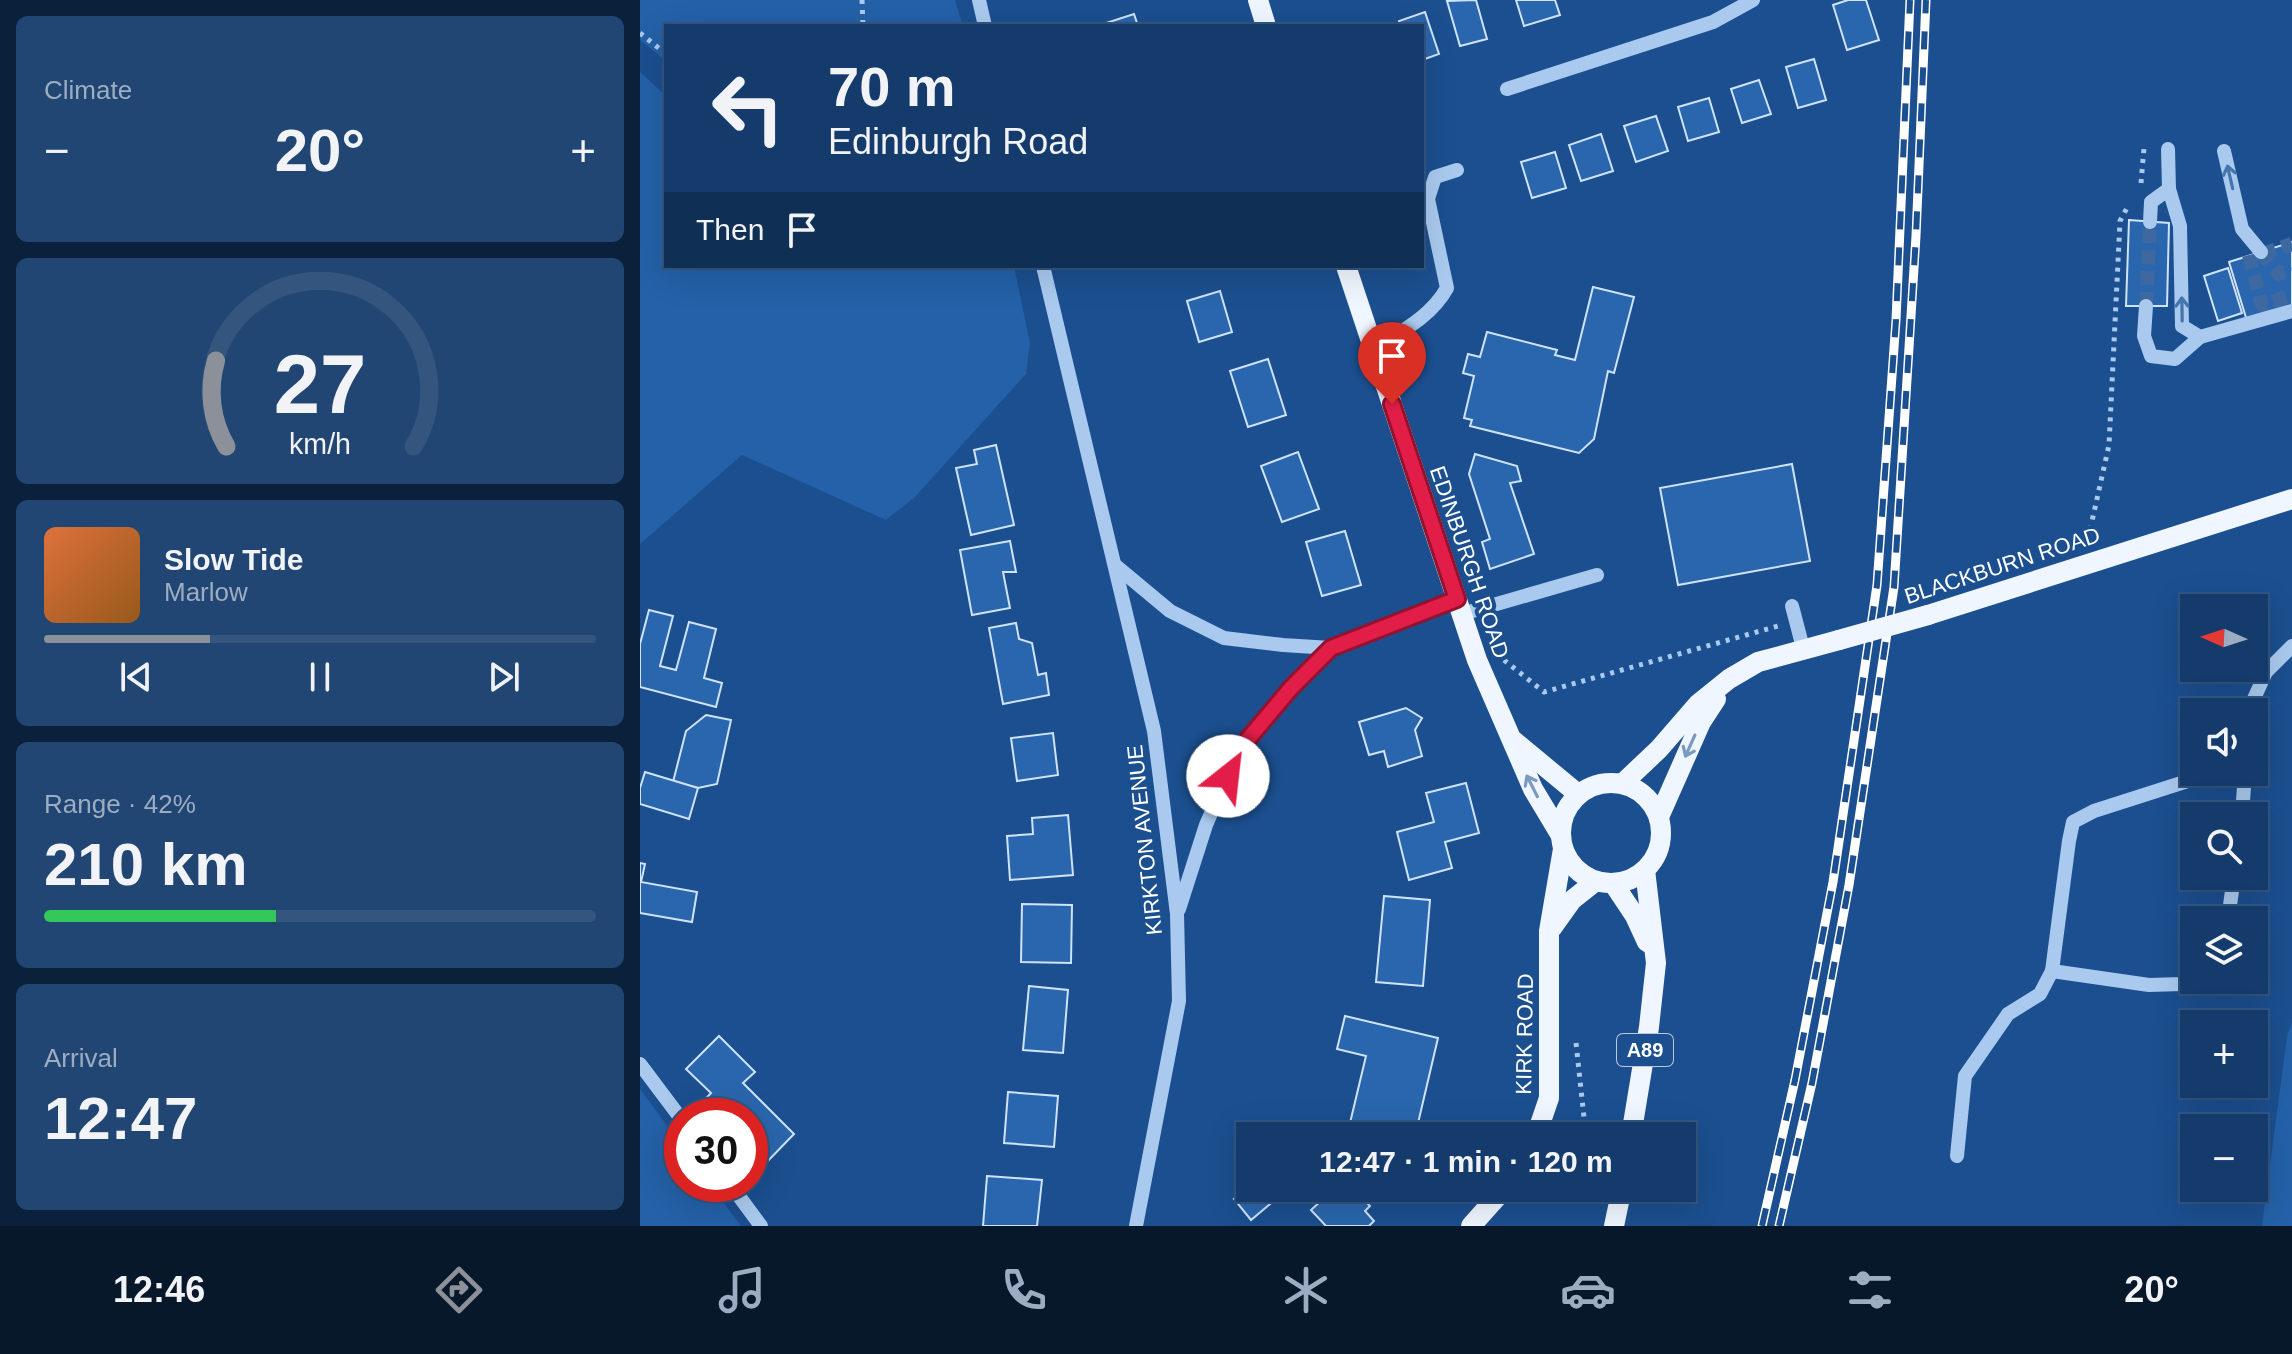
<!DOCTYPE html>
<html lang="en">
<head>
<meta charset="utf-8">
<style>
  :root { --surface:#143b6b; --page:#214673; --text:#f1f3f6; --muted:#9dadc1; --line:#33557e; --accent:#8c9099 }
  body { margin:0; font-family:Arial,sans-serif; background:var(--page); color:var(--text); height:100vh; display:flex; flex-direction:column; font-size:30px; white-space:nowrap }
  * { box-sizing:border-box; margin:0 }
  p { font-size:26px; color:var(--muted) }
  .icon { flex:none; width:44px; height:44px; fill:none; stroke:currentColor; stroke-width:2; stroke-linecap:round; stroke-linejoin:round }
  .map { position:relative; flex:1; overflow:hidden }
  .drawer { display:flex; flex-direction:column; gap:16px; padding:16px; background:#0b203b; width:640px }
  .drawer>* { flex:none }
  .banner { position:absolute; left:24px; top:24px; width:760px; height:244px; border-radius:0px; box-shadow:0 8px 32px #0002,0 0 0 2px var(--line); background:#143b6b; color:var(--text); overflow:hidden }
  .needle { width:52px; rotate:273deg }
  .buttons { position:absolute; left:1540px; top:594px; display:grid; gap:16px }
  .buttons a { display:grid; place-items:center; width:88px; height:88px; border-radius:0px; background:var(--surface); box-shadow:0 8px 32px #0002,0 0 0 2px var(--line); font-size:40px }
  .speed { position:absolute; left:24px; top:1098px; display:flex; gap:16px; font-size:40px; font-weight:700; text-align:center }
  .speed>* { display:grid; place-content:center; width:104px; height:104px; border-radius:50%; background:var(--surface); box-shadow:0 8px 32px #0002,0 0 0 2px var(--line); line-height:1 }
  .speed .limit { border:12px solid #d22; background:#fff; color:#111 }
  .pin { position:absolute; display:grid; place-items:center; width:68px; height:68px; color:#fff; margin:-82px -34px; border-radius:50% 50% 50% 0; rotate:-45deg; box-shadow:0 0 8px #0007 }
  .pin .icon { rotate:45deg }
  .me { position:absolute; width:88px; margin:-44px; rotate:29deg; stroke-linejoin:round; filter:drop-shadow(0 0 6px #0008) }
  .turn { display:flex; align-items:center; gap:28px; height:168px; padding:0 32px; font-size:36px }
  .turn .icon { width:104px; height:104px; stroke-width:2.5 }
  .turn b { display:block; font-size:56px; line-height:68px }
  .then { display:flex; align-items:center; height:76px; padding:0 32px; background:#0003; gap:16px; font-size:30px }
  .big { font-size:60px; font-weight:800; line-height:1.1 }
  .drawer .widget { flex:1; display:flex; flex-direction:column; justify-content:center; gap:12px; min-width:0; padding:0 28px; border-radius:12px; background:var(--page) }
  .drawer .dial { align-items:center; gap:0 }
  .dial svg { height:208px; overflow:visible; fill:none; stroke:var(--line); stroke-width:7; stroke-linecap:round; text-anchor:middle }
  .dial text { fill:var(--text); stroke:none }
  .song { display:flex; align-items:center; gap:24px }
  .cover { width:96px; height:96px; border-radius:12px; background:linear-gradient(135deg,hsl(20 70% 55%),hsl(30 70% 35%)) }
  .played { height:8px; border-radius:4px; background:linear-gradient(90deg,var(--accent) 30%,var(--line) 30%) }
  .keys { display:flex; justify-content:space-around; direction:ltr }
  .heat { display:flex; justify-content:space-between; align-items:center; font-size:44px; direction:ltr }
  .charge { height:12px; border-radius:6px; background:linear-gradient(90deg,#34c759 42%,var(--line) 0) }
  .trip { position:absolute; left:596px; top:1122px; width:460px; height:80px; border-radius:0px; background:var(--surface); box-shadow:0 8px 32px #0002,0 0 0 2px var(--line); font-weight:800; line-height:80px; text-align:center }
  .dock { display:flex; height:128px; justify-content:space-around; align-items:center; background:#08182b; color:var(--muted) }
  .dock .icon { width:56px; height:56px }
  .dock .selected { color:var(--accent) }
  .dock b { font-size:36px; color:var(--text) }
  main { display:flex; flex:1; min-height:0 }
  .map>svg:first-child { display:block }
  .green { fill:#2461a8 }
  .building { fill:#2a66ad; stroke:#cfe3fa; stroke-width:2 }
  .lines { fill:none; stroke-linecap:round; stroke-linejoin:round }
  .minor-tunnel { stroke:#3d69a0; stroke-width:14; stroke-dasharray:14 7; stroke-linecap:butt }
  .path { stroke:#a9c9ee; stroke-width:5; stroke-dasharray:4 6; stroke-linecap:butt }
  .minor { stroke:#a9c9ee; stroke-width:14 }
  .major { stroke:#f0f6ff; stroke-width:20 }
  .rail-casing { stroke:#fff; stroke-width:9 }
  .rail { stroke:#1b4f8f; stroke-width:6; stroke-dasharray:18; stroke-linecap:butt }
  .major-bridge { stroke:#f0f6ff; stroke-width:20 }
  .oneway { stroke:#4674ac }
  .oneway2 { stroke:#7b9ac1 }
  .route-casing { stroke:#92132f; stroke-width:20 }
  .route { stroke:#e11d48; stroke-width:14 }
  .labels { text-anchor:middle; stroke-width:8; stroke-linejoin:round; paint-order:stroke }
  .shield { fill:#1b4f8f; stroke:#bbcadd; stroke-width:2 }
  .shield-label { font-size:20px; font-weight:bold; fill:#fff }
  .street-label { font-size:22px; fill:#fff; stroke:#1b4f8f }
</style>
</head>
<body>
<main>
<section class="drawer">
<div class="widget"><p>Climate</p>
<div class="heat"><a>−</a><b class="big">20°</b><a>+</a></div>
</div>
<div class="widget dial"><svg viewBox="0 0 100 80">
<path d="M14 69A42 42 0 1 1 86 69"/>
<path d="M14 69A42 42 0 0 1 10 36" stroke="#8c9099"/>
<text x="50" y="56" font-size="32" font-weight="700">27</text>
<text x="50" y="72" font-size="11">km/h</text>
</svg></div>
<div class="widget">
<div class="song"><i class="cover"></i><div><b>Slow Tide</b><p>Marlow</p></div></div>
<div class="played"></div>
<div class="keys"><svg class="icon" aria-label="previous" viewBox="0 0 24 24"><path d="M18 5L8 12l10 7zM5 5v14"/></svg><svg class="icon" aria-label="pause" viewBox="0 0 24 24"><path d="M8 5v14M16 5v14"/></svg><svg class="icon" aria-label="next" viewBox="0 0 24 24"><path d="M6 5l10 7-10 7zM19 5v14"/></svg></div>
</div>
<div class="widget"><p>Range · 42%</p><b class="big">210 km</b><div class="charge"></div></div>
<div class="widget"><p>Arrival</p><b class="big">12:47</b></div>
</section>
<div class="map">
<svg width="1652" height="1226" viewBox="0 0 1652 1226">
  <rect width="100%" height="100%" fill="#1b4f8f"/>
  <g class="green">
    <path d="M0 0H315L323 26H26V61L0 40Z"/>
    <path d="M0 72 26 96V266H374L390 343 386 374 275 497 246 520 102 455 0 544Z"/>
    <path d="M1652 1022V1226H1622L1647 1036Z"/>
    <path d="M0 1089 42 1146V1184H70L101 1226H0Z"/>
  </g>
  <g class="building">
    <path d="M836 0 847 39 820 46 807 1Z"/>
    <path d="M876 0H915L920 15 884 26Z"/>
    <path d="M1208 0H1226L1239 40 1207 50 1193 5Z"/>
    <path d="M785 12 799 54 782 60V26H761L759 21Z"/>
    <path d="M494 14 498 26H457Z"/>
    <path d="M1174 59 1186 100 1158 108 1146 67Z"/>
    <path d="M1119 80 1131 114 1102 123 1091 89Z"/>
    <path d="M1069 98 1079 132 1048 141 1038 107Z"/>
    <path d="M1016 116 1028 151 996 162 984 126Z"/>
    <path d="M961 134 973 171 941 181 929 145Z"/>
    <path d="M915 152 926 188 892 198 881 162Z"/>
    <path d="M1489 220 1529 223 1527 306H1486Z"/>
    <path d="M1652 242V307L1607 321 1589 262Z"/>
    <path d="M1588 268 1602 313 1578 321 1564 276Z"/>
    <path d="M953 287 994 297 974 373 968 371 954 439 939 453 830 426 832 420 824 418 834 376 823 373 828 354 840 357 847 332 917 350 915 355 935 360Z"/>
    <path d="M580 291 592 332 559 342 547 301Z"/>
    <path d="M628 359 646 415 608 427 590 371Z"/>
    <path d="M356 445 374 525 331 535 316 468 337 464 334 450Z"/>
    <path d="M658 452 679 509 642 522 621 466Z"/>
    <path d="M835 454 877 466 881 481 870 483 894 554 850 569 842 542 850 539 829 474Z"/>
    <path d="M1152 464 1170 561 1038 585 1020 488Z"/>
    <path d="M705 531 721 585 682 596 666 542Z"/>
    <path d="M370 541 376 572H363L370 608 332 615 320 550Z"/>
    <path d="M9 610 33 616 20 666 36 670 49 622 76 629 64 678 82 683 76 707 0 687V644Z"/>
    <path d="M376 623 379 639 392 643 398 675 406 673 409 695 363 704 349 628Z"/>
    <path d="M766 708 782 718 775 730 782 756 748 767 744 751 729 755 719 722Z"/>
    <path d="M66 715 91 720 77 784 58 788 33 782 46 731Z"/>
    <path d="M413 733 418 775 377 781 371 738Z"/>
    <path d="M5 772 58 788 49 819 0 804V788Z"/>
    <path d="M826 783 839 833 805 842 812 868 769 880 757 832 794 822 786 793Z"/>
    <path d="M428 815 433 875 370 880 367 836 393 834 392 818Z"/>
    <path d="M0 863 5 864 1 882 57 892 52 922 0 913Z"/>
    <path d="M744 896 790 900 783 986 736 982Z"/>
    <path d="M382 904 432 905 431 963 381 962Z"/>
    <path d="M389 986 428 990 423 1053 383 1050Z"/>
    <path d="M705 1016 798 1038 775 1136 710 1123 726 1056 697 1049Z"/>
    <path d="M79 1036 115 1072 103 1083 154 1134 121 1168 110 1157V1116H69L59 1106 71 1093 46 1069Z"/>
    <path d="M368 1092 418 1096 414 1147 364 1143Z"/>
    <path d="M347 1176 402 1180 397 1226H343Z"/>
    <path d="M610 1186V1188H618L630 1204 611 1220 594 1199Z"/>
    <path d="M695 1188H712L730 1206 725 1211 734 1221 729 1226H686L671 1210Z"/>
  </g>
  <g class="lines">
    <g class="minor-tunnel">
      <path d="M1621 252 1638 274 1652 270"/>
      <path d="M1622 254 1652 244"/>
      <path d="M1609 255 1622 305 1652 295"/>
      <path d="M1506 306 1510 222"/>
    </g>
    <g class="path">
      <path d="M222 0 223 26"/>
      <path d="M0 33 26 54"/>
      <path d="M1501 183 1504 148"/>
      <path d="M1448 539 1469 445 1480 221 1488 206"/>
      <path d="M864 660 904 692 1138 626"/>
      <path d="M936 1043 946 1136"/>
    </g>
    <g class="minor">
      <path d="M339 0 345 26"/>
      <path d="M867 89 1073 22 1113 0"/>
      <path d="M1528 149 1529 189 1540 226 1542 326 1560 337 1652 311"/>
      <path d="M1584 151 1602 229 1621 252"/>
      <path d="M1510 222 1511 202 1529 189"/>
      <path d="M403 266 514 731 537 914 539 1001 496 1226"/>
      <path d="M1506 306 1504 336 1511 356 1535 359 1560 337"/>
      <path d="M734 349C760 332 791 317 807 288L788 199 795 177 817 170"/>
      <path d="M476 566 530 611 584 638 643 645 691 648 817 599"/>
      <path d="M1152 606 1163 648"/>
      <path d="M822 614 957 575"/>
      <path d="M1608 712 1626 672 1652 646"/>
      <path d="M1602 816 1605 772"/>
      <path d="M539 909 566 825 598 751 651 688 691 648"/>
      <path d="M1588 920 1594 876"/>
      <path d="M1412 971 1509 985 1542 984 1554 973"/>
      <path d="M0 1064 42 1120"/>
      <path d="M1317 1156 1325 1076 1368 1014 1400 994 1412 971 1429 841 1433 822 1454 811 1557 778 1563 772"/>
      <path d="M90 1184 121 1226"/>
    </g>
    <g class="major">
      <path d="M618 0 626 26"/>
      <path d="M706 266 837 660 893 789 920 834"/>
      <path d="M1288 615 1652 499"/>
      <path d="M874 741 938 794"/>
      <circle cx="971" cy="833" r="50"/>
      <path d="M982 784 1019 749 1058 704 1089 679 1118 662 1199 640"/>
      <path d="M1019 817 1061 722 1076 699"/>
      <path d="M973 883 995 916 1007 942"/>
      <path d="M912 928 932 900 956 881"/>
      <path d="M896 1136 909 1098V931L923 849"/>
      <path d="M991 1136 1009 1027 1016 963 1005 870"/>
      <path d="M831 1226 865 1188"/>
      <path d="M974 1226 982 1188"/>
    </g>
    <defs>
      <g id="rail">
        <path d="M1122 1226 1155 1080 1193 882 1237 585 1256 320 1270 0"/>
        <path d="M1139 1226 1172 1083 1209 885 1254 587 1276 236 1286 0"/>
      </g>
    </defs>
    <use href="#rail" class="rail-casing"/>
    <use href="#rail" class="rail"/>
    <path class="major-bridge" d="M1199 640 1288 615"/>
  </g>
  <defs><path id="oneway-shaft" d="M-6 0H5M1.5-3L5.5 0L1.5 3" fill="none" stroke-width="1.6" stroke-linecap="round" stroke-linejoin="round" transform="scale(2)"/></defs>
  <g class="oneway">
    <use href="#oneway-shaft" transform="translate(1590 177) rotate(-103)"/>
    <use href="#oneway-shaft" transform="translate(1542 309) rotate(-91)"/>
  </g>
  <g class="oneway2">
    <use href="#oneway-shaft" transform="translate(1050 746) rotate(114)"/>
    <use href="#oneway-shaft" transform="translate(892 786) rotate(-117)"/>
  </g>
  <g class="lines">
    <defs>
      <path id="route" d="M588 776 598 751 651 688 691 648 817 599 752 404"/>
    </defs>
    <use href="#route" class="route-casing"/>
    <use href="#route" class="route"/>
  </g>
  <g class="labels">
    <rect class="shield" x="977" y="1034" width="56" height="32" rx="6"/>
    <g class="shield-label">
      <text x="1005" y="1057">A89</text>
    </g>
    <g class="street-label">
      <text transform="translate(830 562) rotate(71)" y="8">EDINBURGH ROAD</text>
      <text transform="translate(1362 565) rotate(-18)" y="8">BLACKBURN ROAD</text>
      <text transform="translate(504 840) rotate(-96)" y="8">KIRKTON AVENUE</text>
      <text transform="translate(884 1034) rotate(-89)" y="8">KIRK ROAD</text>
    </g>
  </g>
</svg>
<div class="buttons">
<a><svg class="needle" viewBox="-14 -14 28 28"><path d="M0-13l5 13h-10z" fill="#e53935"/><path d="M0 13l5-13h-10z" fill="#9dadc1"/></svg></a>
<a><svg class="icon" aria-label="sound" viewBox="0 0 24 24"><path d="M4 9h4l5-4v14l-5-4H4zM17 9q2 3 0 6"/></svg></a>
<a><svg class="icon" aria-label="search" viewBox="0 0 24 24"><circle cx="10" cy="10" r="6"/><path d="M15 15l6 6"/></svg></a>
<a><svg class="icon" aria-label="layers" viewBox="0 0 24 24"><path d="M12 4l9 5-9 5-9-5zM3 14l9 5 9-5"/></svg></a>
<a>+</a>
<a>−</a>
</div>
<div class="speed"><div class="limit">30</div></div>
<div class="pin" style="left:752px;top:404px;background:#d93025"><svg class="icon" aria-label="arrive" viewBox="0 0 24 24"><path d="M6 21V4h12l-3 4 3 4H6"/></svg></div>
<svg class="me" style="left:588px;top:776px" viewBox="-20 -20 40 40"><circle r="19" fill="#fff"/><path d="M0-13L10 11 0 6-10 11z" fill="#e11d48"/></svg>
<div class="trip">12:47 · 1 min · 120 m</div>
<div class="banner">
<div class="turn"><svg class="icon" aria-label="left" viewBox="0 0 24 24"><path d="M17 20v-9H6M10 6l-5 5 5 5"/></svg><div><b>70 m</b>Edinburgh Road</div></div>
<div class="then">Then<svg class="icon" aria-label="arrive" viewBox="0 0 24 24"><path d="M6 21V4h12l-3 4 3 4H6"/></svg></div>
</div>
</div>
</main>
<nav class="dock">
<b>12:46</b>
<svg class="icon selected" aria-label="directions" viewBox="0 0 24 24"><path d="M12 3l9 9-9 9-9-9zM9 14v-3h6M13 9l2 2-2 2"/></svg>
<svg class="icon" aria-label="music" viewBox="0 0 24 24"><path d="M9 18V5l10-2v13"/><circle cx="6" cy="18" r="3"/><circle cx="16" cy="16" r="3"/></svg>
<svg class="icon" aria-label="phone" viewBox="0 0 24 24"><path d="M5 4h4l2 5-3 2q2 4 5 5l2-3 5 2v4C11 20 4 13 5 4z"/></svg>
<svg class="icon" aria-label="climate" viewBox="0 0 24 24"><path d="M12 3v18M4 7l16 10M4 17L20 7"/></svg>
<svg class="icon" aria-label="car" viewBox="0 0 24 24"><path d="M5 17H2v-5l4-1 3-4h7l3 4 3 1v5h-3M9 17h6M6 11h13"/><circle cx="7" cy="17" r="2"/><circle cx="17" cy="17" r="2"/></svg>
<svg class="icon" aria-label="filters" viewBox="0 0 24 24"><path d="M4 7h16M4 17h16"/><circle cx="9" cy="7" r="2"/><circle cx="15" cy="17" r="2"/></svg>
<b>20°</b>
</nav>
</body>
</html>
